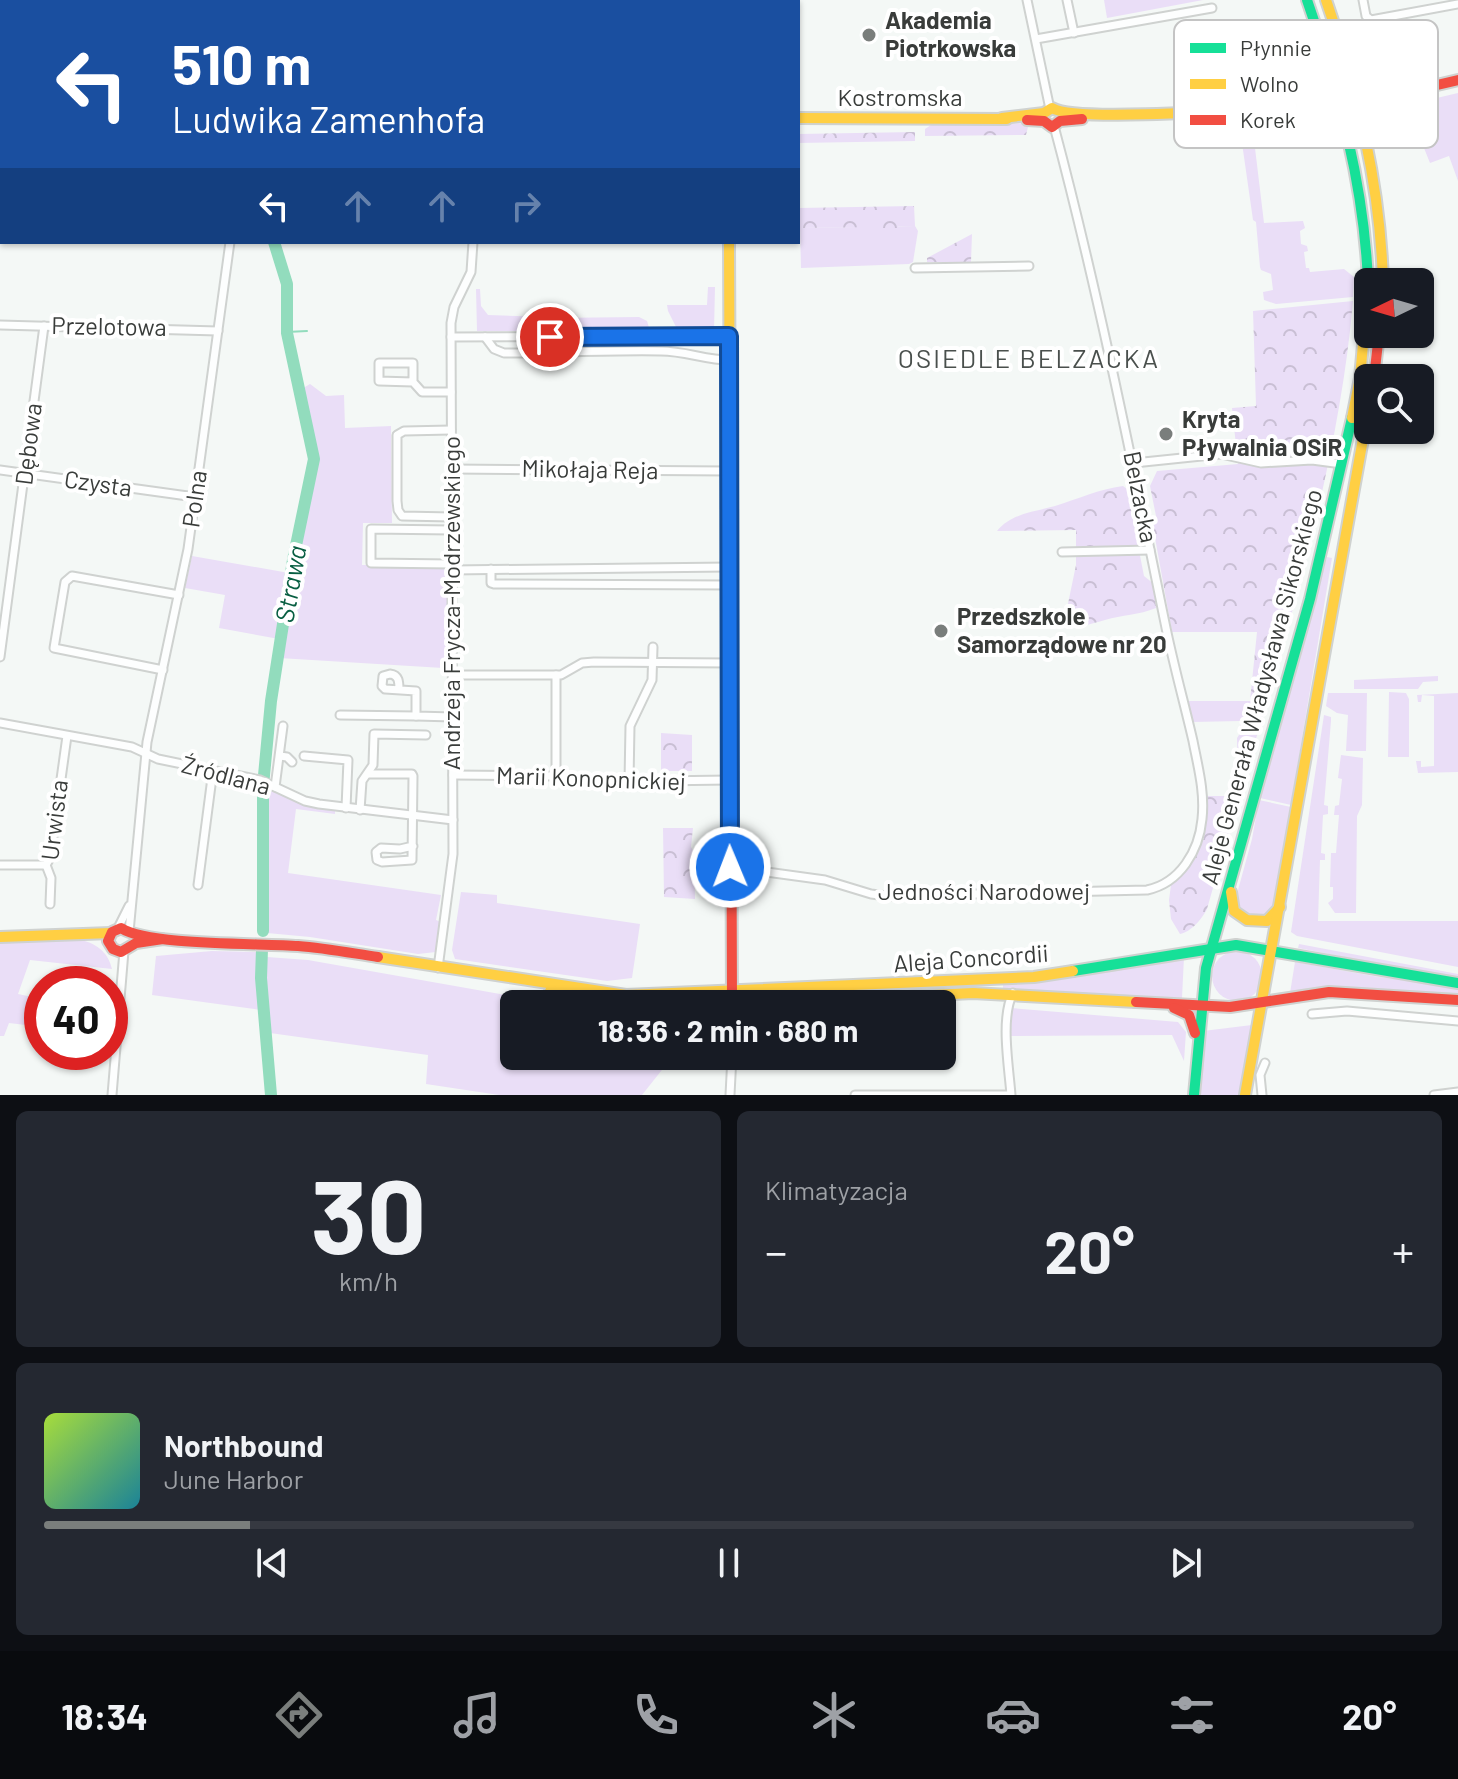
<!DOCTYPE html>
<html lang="pl">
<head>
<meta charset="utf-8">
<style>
  :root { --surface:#171b24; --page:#242831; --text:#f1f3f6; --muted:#9ea1a6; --line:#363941; --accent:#7a7e7c }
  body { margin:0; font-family:Barlow,sans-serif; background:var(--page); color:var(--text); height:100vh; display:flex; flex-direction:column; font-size:30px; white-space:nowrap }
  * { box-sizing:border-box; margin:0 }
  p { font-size:26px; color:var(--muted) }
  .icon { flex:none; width:44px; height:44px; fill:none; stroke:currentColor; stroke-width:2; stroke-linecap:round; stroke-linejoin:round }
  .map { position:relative; height:1095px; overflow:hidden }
  .details { display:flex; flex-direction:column; gap:16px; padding:16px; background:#0d0f14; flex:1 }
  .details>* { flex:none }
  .banner { position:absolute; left:0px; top:0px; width:800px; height:244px; box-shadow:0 2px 6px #0004; background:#1a4fa0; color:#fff; overflow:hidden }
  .needle { width:52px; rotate:265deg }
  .tools { position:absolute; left:1354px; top:268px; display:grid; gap:16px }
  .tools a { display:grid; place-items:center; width:80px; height:80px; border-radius:12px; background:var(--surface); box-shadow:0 2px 6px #0004; font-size:40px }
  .speed { position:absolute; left:24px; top:966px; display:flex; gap:16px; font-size:40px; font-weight:700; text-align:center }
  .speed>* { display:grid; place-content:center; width:104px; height:104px; border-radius:50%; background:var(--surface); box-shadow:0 2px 6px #0004; line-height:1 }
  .speed .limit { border:12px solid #d22; background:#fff; color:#111 }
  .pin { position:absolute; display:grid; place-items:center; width:68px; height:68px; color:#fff; margin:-34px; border:4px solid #fff; border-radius:50%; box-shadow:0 2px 8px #0007 }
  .me { position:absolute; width:88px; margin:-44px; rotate:359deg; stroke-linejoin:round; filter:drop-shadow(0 0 6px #0008) }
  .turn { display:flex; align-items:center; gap:28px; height:168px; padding:0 40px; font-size:36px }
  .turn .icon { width:104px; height:104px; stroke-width:2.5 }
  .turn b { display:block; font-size:56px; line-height:68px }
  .lanes { display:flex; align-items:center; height:76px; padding:0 40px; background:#0003; justify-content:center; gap:40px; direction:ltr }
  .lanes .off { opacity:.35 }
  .big { font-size:60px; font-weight:700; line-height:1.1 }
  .details .widget { flex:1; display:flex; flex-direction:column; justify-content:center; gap:12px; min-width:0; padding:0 28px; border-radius:12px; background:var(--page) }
  .details .dial { align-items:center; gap:0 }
  .dial b { font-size:104px; line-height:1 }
  .song { display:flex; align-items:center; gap:24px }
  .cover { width:96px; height:96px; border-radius:12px; background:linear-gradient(135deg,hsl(80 70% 55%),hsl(190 70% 35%)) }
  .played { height:8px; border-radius:4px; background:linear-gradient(90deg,var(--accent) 15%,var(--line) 15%) }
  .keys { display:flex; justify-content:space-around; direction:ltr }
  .heat { display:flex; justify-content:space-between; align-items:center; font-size:44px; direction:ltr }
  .details .tiles { flex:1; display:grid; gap:16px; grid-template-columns:1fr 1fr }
  .widget:last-child { grid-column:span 2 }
  .trip { position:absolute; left:500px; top:990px; width:456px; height:80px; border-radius:12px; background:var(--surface); box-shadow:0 2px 6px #0004; font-weight:700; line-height:80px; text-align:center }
  .menu { display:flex; height:128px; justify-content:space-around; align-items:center; background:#090b0e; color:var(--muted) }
  .menu .icon { width:56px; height:56px }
  .menu .on { color:var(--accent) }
  .menu b { font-size:36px; color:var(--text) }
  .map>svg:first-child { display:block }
  .green { fill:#eadef7 }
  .forest { fill:url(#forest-crowns) }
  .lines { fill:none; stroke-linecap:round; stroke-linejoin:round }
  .stream { stroke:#92dcbd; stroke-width:2 }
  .river { stroke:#92dcbd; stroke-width:12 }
  .street-casing { stroke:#cfd2d0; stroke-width:11 }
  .fast-casing { stroke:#cfd2d0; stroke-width:14 }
  .slow-casing { stroke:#cfd2d0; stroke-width:14 }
  .jam-casing { stroke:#cfd2d0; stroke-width:14 }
  .street { stroke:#fdfefe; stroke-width:7 }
  .fast { stroke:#16e098; stroke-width:10 }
  .slow { stroke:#ffcf43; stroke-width:10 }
  .jam { stroke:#f24e42; stroke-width:10 }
  .route-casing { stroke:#114b97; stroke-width:20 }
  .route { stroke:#1a73e8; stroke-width:14 }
  .poi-dot { fill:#7a7e7c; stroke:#fff; stroke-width:3 }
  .labels { text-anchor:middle; stroke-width:8; stroke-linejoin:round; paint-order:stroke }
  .poi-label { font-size:24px; font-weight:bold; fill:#393c3a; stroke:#fff; text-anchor:start }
  .street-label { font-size:24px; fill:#393c3a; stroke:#fff }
  .neighbourhood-label { font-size:26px; letter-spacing:2px; fill:#4a504d; stroke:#fff }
  .water-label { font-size:26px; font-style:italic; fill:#085e42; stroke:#fff }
  .key { fill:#fff; stroke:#c4c4c4; stroke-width:2 }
  .key-label { font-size:22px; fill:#393c3a }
</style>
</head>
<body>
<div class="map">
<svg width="1458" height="1095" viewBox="0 0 1458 1095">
  <defs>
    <pattern id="forest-crowns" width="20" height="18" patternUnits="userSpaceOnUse" patternTransform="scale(2)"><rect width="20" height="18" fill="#eadef7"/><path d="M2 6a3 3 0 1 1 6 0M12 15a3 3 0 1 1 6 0" fill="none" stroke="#c9bfd4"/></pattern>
  </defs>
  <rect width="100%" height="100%" fill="#f4f8f6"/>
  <g class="green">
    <path d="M1104 0H1203L1107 18Z"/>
    <path d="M1458 93V181L1449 156 1430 163 1424 148 1429 145 1423 146 1407 105Z"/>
    <path d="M1240 129H1266L1283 145 1255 148 1264 223 1303 221 1305 228 1300 231 1301 244 1307 246 1308 251 1304 252 1306 268H1309L1310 272 1344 269 1354 277 1353 297 1276 304 1264 300 1263 292 1273 290 1271 274 1261 270 1260 267 1256 222 1253 220Z"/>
    <path d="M915 226 918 231 913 262 909 264 801 268 800 228Z"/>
    <path d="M708 287H715L714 331H678L668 311 667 305H707Z"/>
    <path d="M476 289H480L481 306 488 315 548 317V331H477Z"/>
    <path d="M639 317 647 321 650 331H551V318Z"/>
    <path d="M310 384 326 396 344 395 345 428 391 426 392 523H363L362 565H447V666L443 668 279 658 314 473 315 459 300 390Z"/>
    <path d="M192 556 289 573 279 639 219 628 225 595 185 588Z"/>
    <path d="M1327 557 1332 558 1291 805 1260 798Z"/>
    <path d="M1438 676V681L1423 682 1418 689H1354V680Z"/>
    <path d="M1389 692 1406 693 1409 699V757H1388Z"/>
    <path d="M1328 693H1367L1366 751H1346L1348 715 1337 713 1326 706Z"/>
    <path d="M1458 693V772L1418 773 1416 761H1421V767L1434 766V696L1422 695 1421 702H1418L1417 695Z"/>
    <path d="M1187 701H1250L1266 705 1239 796 1234 795 1238 781 1237 738 1241 732 1240 721 1193 722Z"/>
    <path d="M1324 715 1331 717V721L1324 805 1328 806V814L1323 815 1321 853 1325 854V860H1320L1318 921H1458V967L1297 936 1291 932Z"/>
    <path d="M1341 755 1363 758 1362 805 1357 816 1356 913H1335L1328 903 1333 899V887H1330L1331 853H1336L1339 815H1334L1335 806 1339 805 1342 779 1338 778Z"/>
    <path d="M267 787 310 807 335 811V814L296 809 288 873 441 895 436 920 441 922 436 952 418 954 310 937 267 933Z"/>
    <path d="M1259 800 1291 807 1275 905 1273 909 1262 920 1238 912 1235 901 1252 839Z"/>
    <path d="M461 892 497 895V903L640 924 632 978 607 981 455 959 452 950Z"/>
    <path d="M78 939C95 943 108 951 112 969L30 960 18 994 42 999V1027L9 1023 4 1036H0V940Z"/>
    <path d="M1299 944 1458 974V979L1298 948Z"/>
    <circle cx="1237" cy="976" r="25"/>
    <path d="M212 951 260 952 261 1010 152 995 156 956Z"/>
    <path d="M267 957 308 960 546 1002 563 998 587 1004H514V1056H673L642 1095H499L426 1084 428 1055 270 1033 265 980Z"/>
    <path d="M1184 957 1182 998 1003 989V983L1061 978Z"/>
    <path d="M1295 962 1379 977 1458 987V997L1340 988 1290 993Z"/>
    <path d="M1011 1008 1178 1022 1186 1032 1184 1061 1172 1035 1009 1036Z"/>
    <path d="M1252 1025 1239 1095H1198L1203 1031Z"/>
  </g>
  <g class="forest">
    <path d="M1029 123 1026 135 925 136V129L931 125Z"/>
    <path d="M915 132V141L798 143V134Z"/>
    <path d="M914 206 915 226H898V237L889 247 882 246 881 227 800 228 798 208Z"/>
    <path d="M972 234 971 262H927V258Z"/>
    <path d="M1353 301C1341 439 1303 575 1266 705L1250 701 1257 632H1172L1152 521 1156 516 1150 486 1157 471 1238 464 1232 408 1256 406 1253 311Z"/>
    <path d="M1123 486 1127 489 1144 576 1154 584 1156 608C1139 615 1122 615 1105 620 1091 624 1081 627 1066 628L1064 623 1076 565V530L997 531C1012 513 1034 512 1055 506 1078 499 1099 489 1123 486Z"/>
    <path d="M661 733 692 735V771H661Z"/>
    <path d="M1207 796H1239L1207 909C1202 919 1191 932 1180 934L1171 919 1169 900 1171 885 1191 862 1204 838Z"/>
    <path d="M663 828H693L691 847 694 852 695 899 664 897Z"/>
  </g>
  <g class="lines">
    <path class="stream" d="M287 332 307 331"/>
    <g class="river">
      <path d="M229 0V2"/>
      <path d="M263 931V786L271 701 293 560 314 459 287 333V284L274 242"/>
      <path d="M262 949 261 978 271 1095"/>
    </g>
    <defs>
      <g id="street">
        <path d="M1027 0 1050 109"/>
        <path d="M1067 0 1074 33"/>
        <path d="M1363 0 1366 16 1371 20 1458 4"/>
        <path d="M261 2 262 0"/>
        <path d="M1036 39 1212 8"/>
        <path d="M0 113 2 107"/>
        <path d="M0 199 2 200"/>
        <path d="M915 268 1029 266"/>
        <path d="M0 325 218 331"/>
        <path d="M451 337 729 336"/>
        <path d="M485 337 494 349 504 353C556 353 609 350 661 351 685 351 706 360 729 360"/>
        <path d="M413 382V363H379V381L413 382 422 392H451"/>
        <path d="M451 430 404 431 397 435V501L398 510 402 516 452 517"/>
        <path d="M1134 463 1221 454 1261 463 1312 460 1342 464"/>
        <path d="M451 469 729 471"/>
        <path d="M0 470 195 497"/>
        <path d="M452 530 371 529V563L452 564"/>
        <path d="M1062 552 1150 550"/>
        <path d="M491 569V583L494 584 729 585"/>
        <path d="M452 570 729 567"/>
        <path d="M0 657 44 326"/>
        <path d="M163 670 54 648 65 582 72 576 179 595"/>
        <path d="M453 675H561L582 663 594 662 729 663"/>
        <path d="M556 675V776"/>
        <path d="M399 690C399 682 399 675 390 674L383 676 382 686 385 689 416 691V716L453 717"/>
        <path d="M340 715 416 716"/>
        <path d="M0 723 132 747 158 759 260 780 305 801 319 804 453 820"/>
        <path d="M280 756 287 757 292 762"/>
        <path d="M304 756 348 760 346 808"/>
        <path d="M369 774H412L413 776 412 860 382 862 377 860 376 852 381 848 400 849 413 846"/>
        <path d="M453 775 556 776 581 782 730 780"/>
        <path d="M629 782 630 726 652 680 653 647"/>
        <path d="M275 787 283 726"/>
        <path d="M360 810 362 781 373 765 374 734 426 735"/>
        <path d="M0 865H46"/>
        <path d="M730 867 825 880 871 894 887 896 1147 890C1180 883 1199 851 1202 819 1205 792 1198 767 1193 741 1184 702 1173 663 1165 623 1131 457 1098 291 1054 126"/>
        <path d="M198 885 213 770"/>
        <path d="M50 904 51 878 46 865 50 858 67 736"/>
        <path d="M118 928 129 906"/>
        <path d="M129 932 147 742 188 549 230 242"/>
        <path d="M438 968 453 854 451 323 454 307 471 272 473 242"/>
        <path d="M1312 1014 1347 1011 1458 1021"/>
        <path d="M112 1095 124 951"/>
        <path d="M730 1095 732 1056"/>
        <path d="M855 1095H1011C1009 1067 1000 1018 1013 993"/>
        <path d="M1262 1095 1260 1075 1265 1063"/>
        <path d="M1434 1095 1458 1092"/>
      </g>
      <g id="fast">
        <path d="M1307 0C1339 93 1364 184 1368 282"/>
        <path d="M1073 971 1236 945 1458 983"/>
        <path d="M1194 1095 1206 968 1310 599 1352 418"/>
      </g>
      <g id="slow">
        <path d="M1326 0C1358 93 1380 184 1383 282"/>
        <path d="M798 118 1007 119"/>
        <path d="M1002 118 1044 113 1052 108C1077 124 1271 107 1314 105"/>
        <path d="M729 242 731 715"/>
        <path d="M1352 418 1360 378 1368 288"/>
        <path d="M1231 892 1234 911 1247 920 1267 921 1280 907"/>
        <path d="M0 937 111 933"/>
        <path d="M378 957 626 995 1034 977 1073 971"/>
        <path d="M550 991 621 1004"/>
        <path d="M750 1004 973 993 1136 1002"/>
        <path d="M1245 1095 1368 411"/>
      </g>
      <g id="jam">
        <path d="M728 0V2"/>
        <path d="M0 83 2 84"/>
        <path d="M1314 105 1360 103 1458 80"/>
        <path d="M1027 120 1044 121 1052 127 1060 121 1082 119"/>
        <path d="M1374 378 1379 334"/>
        <path d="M731 715 732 1004"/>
        <path d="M163 939 136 943 121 952 113 949 108 941 112 932 121 928C148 946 260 943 298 946 325 948 351 953 378 957"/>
        <path d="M1136 1002 1230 1007 1329 992 1458 1000"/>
        <path d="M663 1004H734"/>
        <path d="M1174 1008 1189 1015 1195 1033"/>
      </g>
    </defs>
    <use href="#street" class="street-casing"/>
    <use href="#fast" class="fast-casing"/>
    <use href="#slow" class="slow-casing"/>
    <use href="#jam" class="jam-casing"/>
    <use href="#street" class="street"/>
    <use href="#fast" class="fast"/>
    <use href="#slow" class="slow"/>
    <use href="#jam" class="jam"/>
  </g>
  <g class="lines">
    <defs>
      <path id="route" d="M550 337 729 336 730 867"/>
    </defs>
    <use href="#route" class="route-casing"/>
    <use href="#route" class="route"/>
  </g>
  <g class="poi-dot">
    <circle cx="869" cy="35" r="8"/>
    <circle cx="1166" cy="434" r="8"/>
    <circle cx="941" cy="631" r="8"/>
  </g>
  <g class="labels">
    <g class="poi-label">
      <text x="885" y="29">Akademia<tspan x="885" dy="28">Piotrkowska</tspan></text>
      <text x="1182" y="428">Kryta<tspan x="1182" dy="28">Pływalnia OSiR</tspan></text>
      <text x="957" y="625">Przedszkole<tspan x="957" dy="28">Samorządowe nr 20</tspan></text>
    </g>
    <g class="street-label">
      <text x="900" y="106">Kostromska</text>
      <text transform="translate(109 327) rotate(1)" y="8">Przelotowa</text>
      <text transform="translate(29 444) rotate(-83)" y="8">Dębowa</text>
      <text transform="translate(590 470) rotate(1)" y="8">Mikołaja Reja</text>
      <text transform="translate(98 484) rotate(8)" y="8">Czysta</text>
      <text transform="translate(1140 497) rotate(79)" y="8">Belzacka</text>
      <text transform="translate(195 499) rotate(-82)" y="8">Polna</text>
      <text transform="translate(452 603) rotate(-90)" y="8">Andrzeja Frycza-Modrzewskiego</text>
      <text transform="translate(1262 687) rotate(-75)" y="8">Aleje Generała Władysława Sikorskiego</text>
      <text transform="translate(226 776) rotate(15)" y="8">Źródlana</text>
      <text transform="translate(591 779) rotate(2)" y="8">Marii Konopnickiej</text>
      <text transform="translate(55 820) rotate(-83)" y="8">Urwista</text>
      <text x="984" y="900">Jedności Narodowej</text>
      <text transform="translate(971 959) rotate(-4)" y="8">Aleja Concordii</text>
    </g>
    <g class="neighbourhood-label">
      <text x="1029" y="368">OSIEDLE BELZACKA</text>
    </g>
    <g class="water-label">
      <text transform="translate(291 584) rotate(-80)" y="9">Strawa</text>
    </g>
  </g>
  <rect x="1174" y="20" width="264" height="128" rx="12" class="key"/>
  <rect x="1190" y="43" width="36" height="10" fill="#16e098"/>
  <rect x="1190" y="79" width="36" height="10" fill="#ffcf43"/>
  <rect x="1190" y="115" width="36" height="10" fill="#f24e42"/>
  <g class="key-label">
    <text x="1240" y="56">Płynnie</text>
    <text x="1240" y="92">Wolno</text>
    <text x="1240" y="128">Korek</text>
  </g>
</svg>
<div class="tools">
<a><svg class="needle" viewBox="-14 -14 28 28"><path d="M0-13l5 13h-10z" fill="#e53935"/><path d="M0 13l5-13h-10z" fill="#9ea1a6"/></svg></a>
<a><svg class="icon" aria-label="search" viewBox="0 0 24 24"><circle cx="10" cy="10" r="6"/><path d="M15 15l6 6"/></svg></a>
</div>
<div class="speed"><div class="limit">40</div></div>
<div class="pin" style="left:550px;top:337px;background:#d93025"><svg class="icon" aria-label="arrive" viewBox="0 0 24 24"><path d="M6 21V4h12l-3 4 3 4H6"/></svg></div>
<svg class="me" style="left:730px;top:867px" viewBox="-20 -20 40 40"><circle r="17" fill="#1a73e8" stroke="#fff" stroke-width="3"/><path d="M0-11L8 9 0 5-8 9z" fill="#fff"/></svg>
<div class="trip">18:36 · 2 min · 680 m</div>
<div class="banner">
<div class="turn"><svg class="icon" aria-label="left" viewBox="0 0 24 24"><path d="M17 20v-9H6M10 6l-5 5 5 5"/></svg><div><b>510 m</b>Ludwika Zamenhofa</div></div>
<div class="lanes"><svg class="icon" aria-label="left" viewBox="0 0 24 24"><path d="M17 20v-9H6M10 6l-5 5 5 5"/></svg><svg class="icon off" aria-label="ahead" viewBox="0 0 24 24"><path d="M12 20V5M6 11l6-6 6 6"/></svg><svg class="icon off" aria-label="ahead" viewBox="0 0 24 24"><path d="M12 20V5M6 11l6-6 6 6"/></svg><svg class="icon off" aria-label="right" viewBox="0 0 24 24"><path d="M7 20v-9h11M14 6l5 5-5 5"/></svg></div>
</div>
</div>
<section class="details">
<div class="tiles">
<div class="widget dial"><b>30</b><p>km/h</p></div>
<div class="widget"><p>Klimatyzacja</p>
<div class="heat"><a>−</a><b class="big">20°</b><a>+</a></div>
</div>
<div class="widget">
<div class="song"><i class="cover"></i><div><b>Northbound</b><p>June Harbor</p></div></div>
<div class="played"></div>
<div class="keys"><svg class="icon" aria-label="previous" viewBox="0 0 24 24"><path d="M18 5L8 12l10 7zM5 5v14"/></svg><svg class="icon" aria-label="pause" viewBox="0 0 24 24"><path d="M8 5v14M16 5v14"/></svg><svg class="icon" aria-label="next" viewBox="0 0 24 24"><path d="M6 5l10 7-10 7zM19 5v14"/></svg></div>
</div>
</div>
</section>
<nav class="menu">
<b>18:34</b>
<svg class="icon on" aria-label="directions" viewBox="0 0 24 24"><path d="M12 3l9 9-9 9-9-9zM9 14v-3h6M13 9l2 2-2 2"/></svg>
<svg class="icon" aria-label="music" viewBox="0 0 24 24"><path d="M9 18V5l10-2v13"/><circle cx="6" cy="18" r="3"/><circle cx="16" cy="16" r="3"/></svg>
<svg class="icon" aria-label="phone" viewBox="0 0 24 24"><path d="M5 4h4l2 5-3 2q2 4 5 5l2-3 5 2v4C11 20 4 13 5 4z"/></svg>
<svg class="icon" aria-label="climate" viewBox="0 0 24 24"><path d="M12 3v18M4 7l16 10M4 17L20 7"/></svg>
<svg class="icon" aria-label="car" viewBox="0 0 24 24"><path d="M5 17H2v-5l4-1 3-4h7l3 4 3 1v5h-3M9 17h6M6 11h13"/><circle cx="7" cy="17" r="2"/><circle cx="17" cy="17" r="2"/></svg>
<svg class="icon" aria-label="filters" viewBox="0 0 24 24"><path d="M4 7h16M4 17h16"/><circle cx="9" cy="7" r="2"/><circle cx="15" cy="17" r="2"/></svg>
<b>20°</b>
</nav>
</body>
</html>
